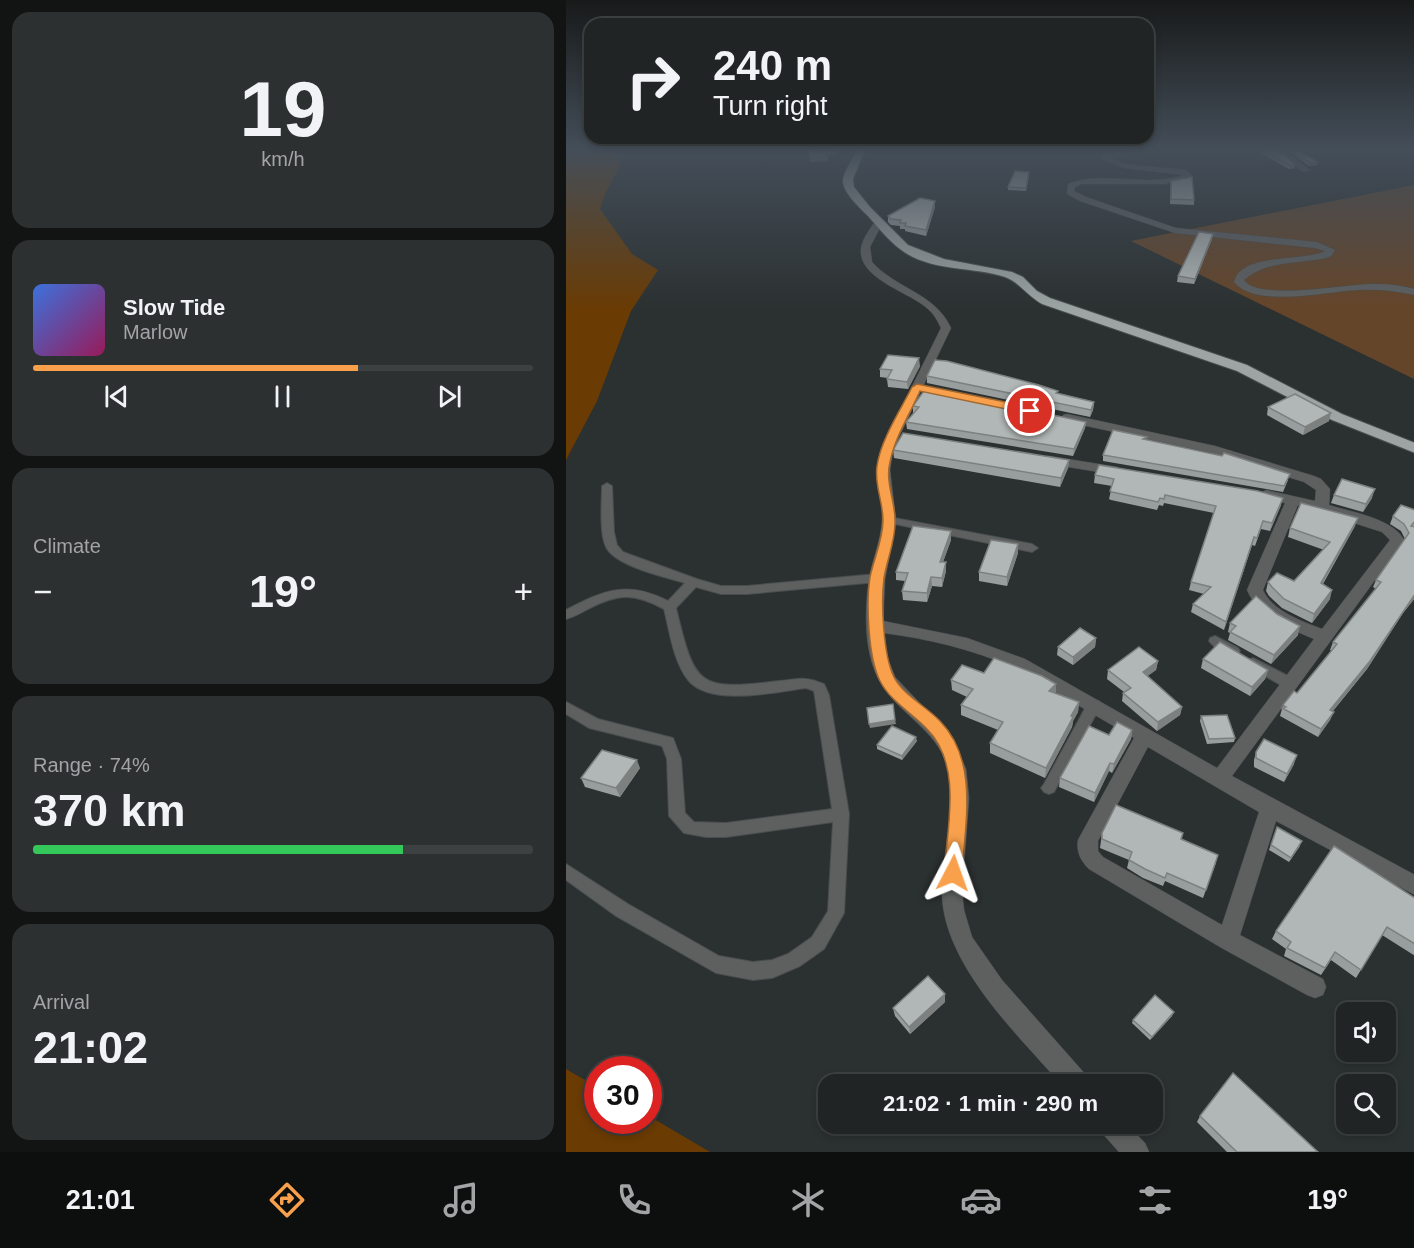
<!DOCTYPE html>
<html lang="en">
<head>
<meta charset="utf-8">
<style>
  :root { --surface:#202424; --page:#2d3031; --text:#f1f3f6; --muted:#a2a4a6; --line:#3d4141; --accent:#f8a04b }
  body { margin:0; font-family:Helvetica,sans-serif; background:var(--page); color:var(--text); height:100vh; display:flex; flex-direction:column; font-size:22px; white-space:nowrap }
  * { box-sizing:border-box; margin:0 }
  p { font-size:20px; color:var(--muted) }
  .icon { flex:none; width:33px; height:33px; fill:none; stroke:currentColor; stroke-width:2; stroke-linecap:round; stroke-linejoin:round }
  .map { position:relative; flex:1; overflow:hidden }
  .side { display:flex; flex-direction:column; gap:12px; padding:12px; background:#121414; width:566px }
  .side>* { flex:none }
  .hud { position:absolute; left:18px; top:18px; width:570px; height:126px; border-radius:18px; box-shadow:0 3px 9px #0003,0 0 0 2px var(--line); background:#202424; color:var(--text); overflow:hidden }
  .tools { position:absolute; left:770px; top:1002px; display:grid; gap:12px }
  .tools a { display:grid; place-items:center; width:60px; height:60px; border-radius:12px; background:var(--surface); box-shadow:0 3px 9px #0003,0 0 0 2px var(--line); font-size:30px }
  .speed { position:absolute; left:18px; top:1056px; display:flex; gap:12px; font-size:30px; font-weight:700; text-align:center }
  .speed>* { display:grid; place-content:center; width:78px; height:78px; border-radius:50%; background:var(--surface); box-shadow:0 3px 9px #0003,0 0 0 2px var(--line); line-height:1 }
  .speed .limit { border:9px solid #d22; background:#fff; color:#111 }
  .pin { position:absolute; display:grid; place-items:center; width:51px; height:51px; color:#fff; margin:-26px; border:3px solid #fff; border-radius:50%; box-shadow:0 2px 6px #0007 }
  .me { position:absolute; width:66px; margin:-33px; rotate:4deg; stroke-linejoin:round; filter:drop-shadow(0 0 4px #0008) }
  .turn { display:flex; align-items:center; gap:21px; height:126px; padding:0 30px; font-size:27px }
  .turn .icon { width:78px; height:78px; stroke-width:2.5 }
  .turn b { display:block; font-size:42px; line-height:51px }
  .big { font-size:45px; font-weight:700; line-height:1.1 }
  .side .tile { flex:1; display:flex; flex-direction:column; justify-content:center; gap:9px; min-width:0; padding:0 21px; border-radius:18px; background:var(--page) }
  .side .dial { align-items:center; gap:0 }
  .dial b { font-size:78px; line-height:1 }
  .song { display:flex; align-items:center; gap:18px }
  .cover { width:72px; height:72px; border-radius:9px; background:linear-gradient(135deg,hsl(220 70% 55%),hsl(330 70% 35%)) }
  .played { height:6px; border-radius:3px; background:linear-gradient(90deg,var(--accent) 65%,var(--line) 65%) }
  .keys { display:flex; justify-content:space-around; direction:ltr }
  .heat { display:flex; justify-content:space-between; align-items:center; font-size:33px; direction:ltr }
  .charge { height:9px; border-radius:4px; background:linear-gradient(90deg,#34c759 74%,var(--line) 0) }
  .trip { position:absolute; left:252px; top:1074px; width:345px; height:60px; border-radius:18px; background:var(--surface); box-shadow:0 3px 9px #0003,0 0 0 2px var(--line); font-weight:700; line-height:60px; text-align:center }
  .tab-bar { display:flex; height:96px; justify-content:space-around; align-items:center; background:#0d0e0e; color:var(--muted) }
  .tab-bar .icon { width:42px; height:42px }
  .tab-bar .active { color:var(--accent) }
  .tab-bar b { font-size:27px; color:var(--text) }
  main { display:flex; flex:1; min-height:0 }
  .map>svg:first-child { display:block }
  .green { fill:#654529 }
  .water { fill:#6a3b03 }
  .lines { fill:none; stroke-linecap:round; stroke-linejoin:round }
  .lane-casing { stroke:#484d4d; stroke-width:2 }
  .street-casing { stroke:#484d4d; stroke-width:1 }
  .highway-casing { stroke:#484d4d; stroke-width:2 }
  .lane { fill:#5e6060; fill-rule:evenodd }
  .street { fill:#5e6060; fill-rule:evenodd }
  .highway { fill:#9da4a3; fill-rule:evenodd }
  .wall { fill:#989d9d }
  .shaded-wall { fill:#7c807f }
  .building { fill:#b1b7b6; stroke:#7c807f; stroke-width:1.5 }
  .route { fill:#f8a04b; stroke:#a16831; stroke-width:1.5 }
</style>
</head>
<body>
<main>
<section class="side">
<div class="tile dial"><b>19</b><p>km/h</p></div>
<div class="tile">
<div class="song"><i class="cover"></i><div><b>Slow Tide</b><p>Marlow</p></div></div>
<div class="played"></div>
<div class="keys"><svg class="icon" aria-label="previous" viewBox="0 0 24 24"><path d="M18 5L8 12l10 7zM5 5v14"/></svg><svg class="icon" aria-label="pause" viewBox="0 0 24 24"><path d="M8 5v14M16 5v14"/></svg><svg class="icon" aria-label="next" viewBox="0 0 24 24"><path d="M6 5l10 7-10 7zM19 5v14"/></svg></div>
</div>
<div class="tile"><p>Climate</p>
<div class="heat"><a>−</a><b class="big">19°</b><a>+</a></div>
</div>
<div class="tile"><p>Range · 74%</p><b class="big">370 km</b><div class="charge"></div></div>
<div class="tile"><p>Arrival</p><b class="big">21:02</b></div>
</section>
<div class="map">
<svg width="849" height="1152" viewBox="0 0 849 1152">
  <rect width="100%" height="100%" fill="#2b3030"/>
  <path class="green" d="M848 185V379L565 241Z"/>
  <g class="water">
    <path d="M0 150H48L55 164 40 192 34 209 66 254 92 270 65 311 31 401 0 460Z"/>
    <path d="M0 1069 31 1087 32 1120H82L83 1116 144 1152H0Z"/>
  </g>
  <g class="lines">
    <defs>
      <g id="lane">
        <path d="M41 483 46 486 48 532 51 545 57 552 131 579 155 586H181L311 574 317 578 311 582 181 594H155L130 587 110 608C129 686 131 691 213 681 233 679 239 676 258 684L263 695 283 814 278 913 258 949 234 966 206 978 187 980 150 973 50 916 0 880V864L62 904 153 956 187 962 206 960 222 954 246 937 262 911 267 822 160 837H140L118 833 103 816 101 759 96 746 23 728 0 714V702L32 719 107 738 115 759 119 813 128 822 160 823 266 809 248 691 240 688C210 692 144 707 122 680 107 660 104 633 98 609 68 593 53 593 22 609 15 613 8 617 0 619V610C38 590 62 580 102 601L119 583C99 577 49 566 40 547 33 532 36 502 36 486Z"/>
        <path d="M323 517 466 544 472 548 466 552 319 522 317 520Z"/>
        <path d="M649 636 672 648 674 651 672 654C662 657 648 648 643 641L644 638Z"/>
        <path d="M687 658 728 679 730 683 728 687 723 688 718 687 682 666 680 663 682 660Z"/>
        <path d="M528 700 533 701 535 705 488 792 483 794 478 792 475 788 478 784 523 701Z"/>
      </g>
      <g id="street">
        <path d="M562 150H582L544 158 559 164 620 170 626 176 599 184H515L509 187 508 191 520 197 610 228 751 242 769 250 765 256 760 258C732 264 701 260 678 280 692 302 784 283 811 284 824 284 836 286 849 289V295C830 291 812 289 793 290 762 291 690 309 668 282 675 252 740 262 759 251L749 248 609 233 514 201 501 194 502 184C534 170 581 188 618 175L558 168 534 158 542 152Z"/>
        <path d="M711 150H718L744 170 737 172Z"/>
        <path d="M310 220 317 222 304 247 306 262C330 289 369 293 385 328L327 449 324 470 330 521 319 579 317 621 401 638 459 659 651 768 748 639C723 628 693 618 681 590L719 503 695 497 693 494 700 490 749 501 750 490 738 482 642 452 497 421V415L501 414 649 446 748 476 755 479 764 489 763 505C785 512 828 519 838 540L836 543 666 776 849 875V895L710 821 674 935 757 979 760 987 757 995 749 998 741 995 654 947 523 869C515 861 510 852 512 840L568 738 447 667C405 649 363 639 318 633L322 659 329 677 386 737 400 769 403 798 396 891 398 910 406 937 436 980 520 1075 523 1084H495C450 1033 373 960 376 887 377 848 392 804 381 765 370 730 335 715 316 685 297 656 298 608 304 574 308 556 315 539 316 521 317 496 309 474 315 449L375 328C371 320 368 314 362 309 344 292 292 279 295 249 296 239 304 229 310 220ZM732 505 816 532 824 540 756 629C736 621 706 611 697 590ZM582 747 693 812 656 925 537 857 532 851V841Z"/>
        <path d="M483 456 551 467 558 471 551 475 478 463 477 460 478 457Z"/>
        <path d="M533 1124H561L579 1143 583 1152H553L536 1133Z"/>
      </g>
      <path id="highway" d="M291 150H299L287 179 288 187 304 207 342 245 378 259 446 272 457 277 471 291 484 298 681 365 776 414 849 443V453L766 420 671 371 476 304C462 296 453 282 439 277 406 266 363 272 334 249 322 240 312 227 302 216 294 208 275 191 277 179 279 170 287 158 291 150Z"/>
    </defs>
    <use href="#lane" class="lane-casing"/>
    <use href="#street" class="street-casing"/>
    <use href="#highway" class="highway-casing"/>
    <use href="#lane" class="lane"/>
    <use href="#street" class="street"/>
    <use href="#highway" class="highway"/>
  </g>
  <g class="wall">
    <path d="M242 150H270L271 154 261 155 262 161 245 162Z"/>
    <path d="M693 150H713L729 165V168L723 169 693 152Z"/>
    <path d="M721 150H731L751 165 743 166Z"/>
    <path d="M463 176 460 191 442 190V187Z"/>
    <path d="M605 181 628 200V205L604 204Z"/>
    <path d="M369 201V207L360 236 339 231V229H334V226L325 225 322 222V216Z"/>
    <path d="M646 239 628 284 611 282 612 276Z"/>
    <path d="M354 366 342 389 322 387 321 379 322 378 314 377V369Z"/>
    <path d="M361 376 492 393 528 402 527 410 524 417 361 383Z"/>
    <path d="M347 406 520 422 519 428 507 456 341 429 340 422 348 413H347Z"/>
    <path d="M702 407 763 421 737 435 701 415Z"/>
    <path d="M580 440 656 456 722 480 717 492 537 461V455Z"/>
    <path d="M327 450 503 460 502 468 494 487 328 458Z"/>
    <path d="M529 475 715 505 704 531 695 529 689 546 686 545 658 630 625 612 627 604 638 594 623 590 625 582 648 513 598 503 597 506 593 505 591 510 545 500 543 499 546 486 528 483Z"/>
    <path d="M768 495 806 498 797 512 765 503Z"/>
    <path d="M849 510V525L847 527H849V598L837 613 801 669 767 711 764 720 752 737 714 716 717 705 731 693 766 651 764 650 767 642 810 589 807 587 810 580 839 539 835 531 824 524 827 516Z"/>
    <path d="M789 526 757 584 764 599 746 623 716 608 703 596 700 591 702 582 728 581 758 550 722 537 724 528Z"/>
    <path d="M385 540 377 562 380 571 376 587 366 586 361 602 337 600 336 591 339 581 330 580V572Z"/>
    <path d="M452 553 441 586 413 581V572Z"/>
    <path d="M664 623 732 635 705 664 662 640 664 633 662 632Z"/>
    <path d="M530 638 529 647 507 665 491 655 492 647Z"/>
    <path d="M637 659 702 670 699 679 684 696 635 668Z"/>
    <path d="M592 661 590 670 581 676 616 707 614 715 591 731 556 701 557 693 558 692 541 679 542 670Z"/>
    <path d="M418 673 490 684V693L513 702 512 712 507 721 506 727 479 778 424 753V743L432 730 395 715V705L401 697 386 690 385 680Z"/>
    <path d="M635 716 669 738 668 742 641 744 634 721Z"/>
    <path d="M566 730 565 739 546 773 543 771 528 802 493 787 494 778 543 735Z"/>
    <path d="M351 741 336 760 311 749V745Z"/>
    <path d="M690 752 728 764 718 782 688 767V760Z"/>
    <path d="M74 768 54 797 19 787 15 778Z"/>
    <path d="M711 827 734 846 723 862 703 850Z"/>
    <path d="M536 833H617L615 839 650 863 637 898 599 881 597 886 577 878 561 868 563 860 534 848Z"/>
    <path d="M849 898V956L816 935 790 978 765 960 755 975 718 956 720 949 706 939 710 931Z"/>
    <path d="M379 1002 344 1034 329 1016 327 1008Z"/>
    <path d="M606 1016 584 1040 566 1023 567 1020Z"/>
    <path d="M634 1116 752 1152H661L631 1122Z"/>
  </g>
  <g class="shaded-wall">
    <path d="M261 156 262 161 245 162 244 158Z"/>
    <path d="M752 162 751 165 743 166 744 163Z"/>
    <path d="M724 165H729V168L723 169Z"/>
    <path d="M369 201V207L360 236V230Z"/>
    <path d="M647 234 646 239 628 284 629 279Z"/>
    <path d="M353 358 354 366 342 389 341 382Z"/>
    <path d="M528 402 527 410 524 417 525 410Z"/>
    <path d="M765 413 763 421 737 435 739 427Z"/>
    <path d="M520 422 519 428 507 456 508 449Z"/>
    <path d="M503 460 502 468 494 487 495 478Z"/>
    <path d="M809 489 806 498 797 512 800 504Z"/>
    <path d="M717 498 715 505 704 531 706 523Z"/>
    <path d="M792 518 789 526 752 591 755 583Z"/>
    <path d="M385 531V540L374 570V562Z"/>
    <path d="M688 537 686 545 658 630 660 622Z"/>
    <path d="M452 544V553L441 586V577Z"/>
    <path d="M380 562V571L376 587V578Z"/>
    <path d="M365 577 366 586 361 602V593Z"/>
    <path d="M766 590 764 599 746 623 748 614Z"/>
    <path d="M849 594V598L837 613 801 669 761 718 764 710Z"/>
    <path d="M734 626 732 635 705 664 708 655Z"/>
    <path d="M530 638 529 647 507 665V657Z"/>
    <path d="M592 661 590 670 575 681 577 672Z"/>
    <path d="M702 670 699 679 684 696 686 687Z"/>
    <path d="M490 684V695L483 691Z"/>
    <path d="M513 702 512 712 507 721 506 727 479 778 480 768 505 716Z"/>
    <path d="M616 707 614 715 591 731 592 722Z"/>
    <path d="M768 712 764 720 752 737 755 729Z"/>
    <path d="M329 720 330 724 304 728 303 724Z"/>
    <path d="M566 730 565 739 546 773 548 764Z"/>
    <path d="M350 737 351 741 336 760V756Z"/>
    <path d="M731 755 728 764 718 782 721 774Z"/>
    <path d="M71 760 74 768 54 797 50 788Z"/>
    <path d="M544 763 543 771 528 802 529 793Z"/>
    <path d="M379 994V1002L344 1034 343 1027Z"/>
    <path d="M608 1012 606 1016 584 1040 586 1037Z"/>
  </g>
  <g class="building">
    <path d="M243 150H270L260 151 261 156 244 158Z"/>
    <path d="M695 150H713L729 165H724Z"/>
    <path d="M726 150H731L752 162 744 163Z"/>
    <path d="M449 171 463 172 460 188 442 187Z"/>
    <path d="M626 177 628 200 605 199V181Z"/>
    <path d="M354 198 369 201 360 230 339 226 340 223H334L335 220 325 219 322 216Z"/>
    <path d="M633 232 647 234 629 279 612 276Z"/>
    <path d="M322 355 353 358 341 382 321 379 326 370 314 369Z"/>
    <path d="M369 360 381 361 473 385 492 391 490 393 528 402 525 410 361 376Z"/>
    <path d="M360 388 520 422 508 449 340 422 353 407 347 406Z"/>
    <path d="M729 394 765 413 739 427 702 407Z"/>
    <path d="M547 430 581 437 577 439 656 456 658 453 724 474 718 486 537 455Z"/>
    <path d="M337 433 503 460 495 478 327 450Z"/>
    <path d="M533 465 692 491 717 498 706 523 697 521 691 538 688 537 660 622 627 604 645 587 625 582 650 506 599 495 598 499 594 498 592 502 546 492 544 491 548 479 529 475Z"/>
    <path d="M776 479 809 489 800 504 768 495Z"/>
    <path d="M735 503 792 518 755 583 766 590 748 614 718 599 706 587 702 582 711 573 728 581 764 542 724 528Z"/>
    <path d="M835 505 849 510V521L845 526 849 527V594L804 661 764 710 768 712 755 729 716 708 720 707 717 705 728 691 731 693 771 644 767 642 815 582 810 580 843 533 838 524 827 516Z"/>
    <path d="M347 526 385 531 374 562H380L376 578 365 577 361 593 336 591 342 573 330 572Z"/>
    <path d="M425 540 452 544 441 577 413 572Z"/>
    <path d="M690 596 711 614 734 626 708 655 664 632 670 626 664 623Z"/>
    <path d="M514 628 530 638 507 657 492 647Z"/>
    <path d="M654 642 702 670 686 687 637 659Z"/>
    <path d="M573 647 592 661 577 672 616 707 592 722 557 693 565 688 542 670Z"/>
    <path d="M428 658 476 676 490 684 483 691 513 702 505 716 507 717 480 768 424 743 437 722 395 705 407 689 385 680 396 665 418 673Z"/>
    <path d="M327 704 329 720 303 724 301 708Z"/>
    <path d="M661 715 669 738 643 739 635 716Z"/>
    <path d="M551 722 566 730 548 764 544 763 529 793 494 778 523 726 543 735Z"/>
    <path d="M326 726 350 737 336 756 311 745Z"/>
    <path d="M698 739 731 755 721 774 690 758V752Z"/>
    <path d="M36 750 71 760 50 788 15 778Z"/>
    <path d="M550 805 617 833 615 839 652 855 640 890 601 873 599 878 579 869 563 860 566 852 536 839V833Z"/>
    <path d="M711 827 736 841 725 858 705 845Z"/>
    <path d="M768 846 849 898V944L821 927 795 970 769 952 759 968 721 948 725 942 710 931Z"/>
    <path d="M362 976 379 994 343 1027 327 1008Z"/>
    <path d="M589 995 608 1012 586 1037 567 1020Z"/>
    <path d="M667 1073 752 1152H671L634 1116Z"/>
  </g>
  <linearGradient id="sky" x2="0" y2="1"><stop stop-color="#181a1a"/><stop offset="0.48" stop-color="#444e59"/><stop offset="1" stop-color="#444e59" stop-opacity="0"/></linearGradient>
  <rect width="849" height="311" fill="url(#sky)"/>
  <path class="route" d="M351 384 464 407 470 411 464 414 354 391C344 414 329 437 324 462 319 482 329 500 329 520 330 540 321 559 318 578 315 602 317 655 328 677 337 695 360 706 374 721 413 761 399 823 396 873L394 879 387 882 380 879 378 873C381 829 397 765 361 729 346 713 324 701 314 681 302 657 300 603 304 577 308 558 317 540 317 520 317 502 308 484 311 466 315 439 334 411 346 387Z"/>
</svg>
<div class="tools">
<a><svg class="icon" aria-label="sound" viewBox="0 0 24 24"><path d="M4 9h4l5-4v14l-5-4H4zM17 9q2 3 0 6"/></svg></a>
<a><svg class="icon" aria-label="search" viewBox="0 0 24 24"><circle cx="10" cy="10" r="6"/><path d="M15 15l6 6"/></svg></a>
</div>
<div class="speed"><div class="limit">30</div></div>
<div class="pin" style="left:464px;top:411px;background:#d93025"><svg class="icon" aria-label="arrive" viewBox="0 0 24 24"><path d="M6 21V4h12l-3 4 3 4H6"/></svg></div>
<svg class="me" style="left:387px;top:873px" viewBox="-20 -20 40 40"><path d="M0-17L14 15 0 8-14 15z" fill="#f8a04b" stroke="#fff" stroke-width="4"/></svg>
<div class="trip">21:02 · 1 min · 290 m</div>
<div class="hud">
<div class="turn"><svg class="icon" aria-label="right" viewBox="0 0 24 24"><path d="M7 20v-9h11M14 6l5 5-5 5"/></svg><div><b>240 m</b>Turn right</div></div>
</div>
</div>
</main>
<nav class="tab-bar">
<b>21:01</b>
<svg class="icon active" aria-label="directions" viewBox="0 0 24 24"><path d="M12 3l9 9-9 9-9-9zM9 14v-3h6M13 9l2 2-2 2"/></svg>
<svg class="icon" aria-label="music" viewBox="0 0 24 24"><path d="M9 18V5l10-2v13"/><circle cx="6" cy="18" r="3"/><circle cx="16" cy="16" r="3"/></svg>
<svg class="icon" aria-label="phone" viewBox="0 0 24 24"><path d="M5 4h4l2 5-3 2q2 4 5 5l2-3 5 2v4C11 20 4 13 5 4z"/></svg>
<svg class="icon" aria-label="climate" viewBox="0 0 24 24"><path d="M12 3v18M4 7l16 10M4 17L20 7"/></svg>
<svg class="icon" aria-label="car" viewBox="0 0 24 24"><path d="M5 17H2v-5l4-1 3-4h7l3 4 3 1v5h-3M9 17h6M6 11h13"/><circle cx="7" cy="17" r="2"/><circle cx="17" cy="17" r="2"/></svg>
<svg class="icon" aria-label="filters" viewBox="0 0 24 24"><path d="M4 7h16M4 17h16"/><circle cx="9" cy="7" r="2"/><circle cx="15" cy="17" r="2"/></svg>
<b>19°</b>
</nav>
</body>
</html>
